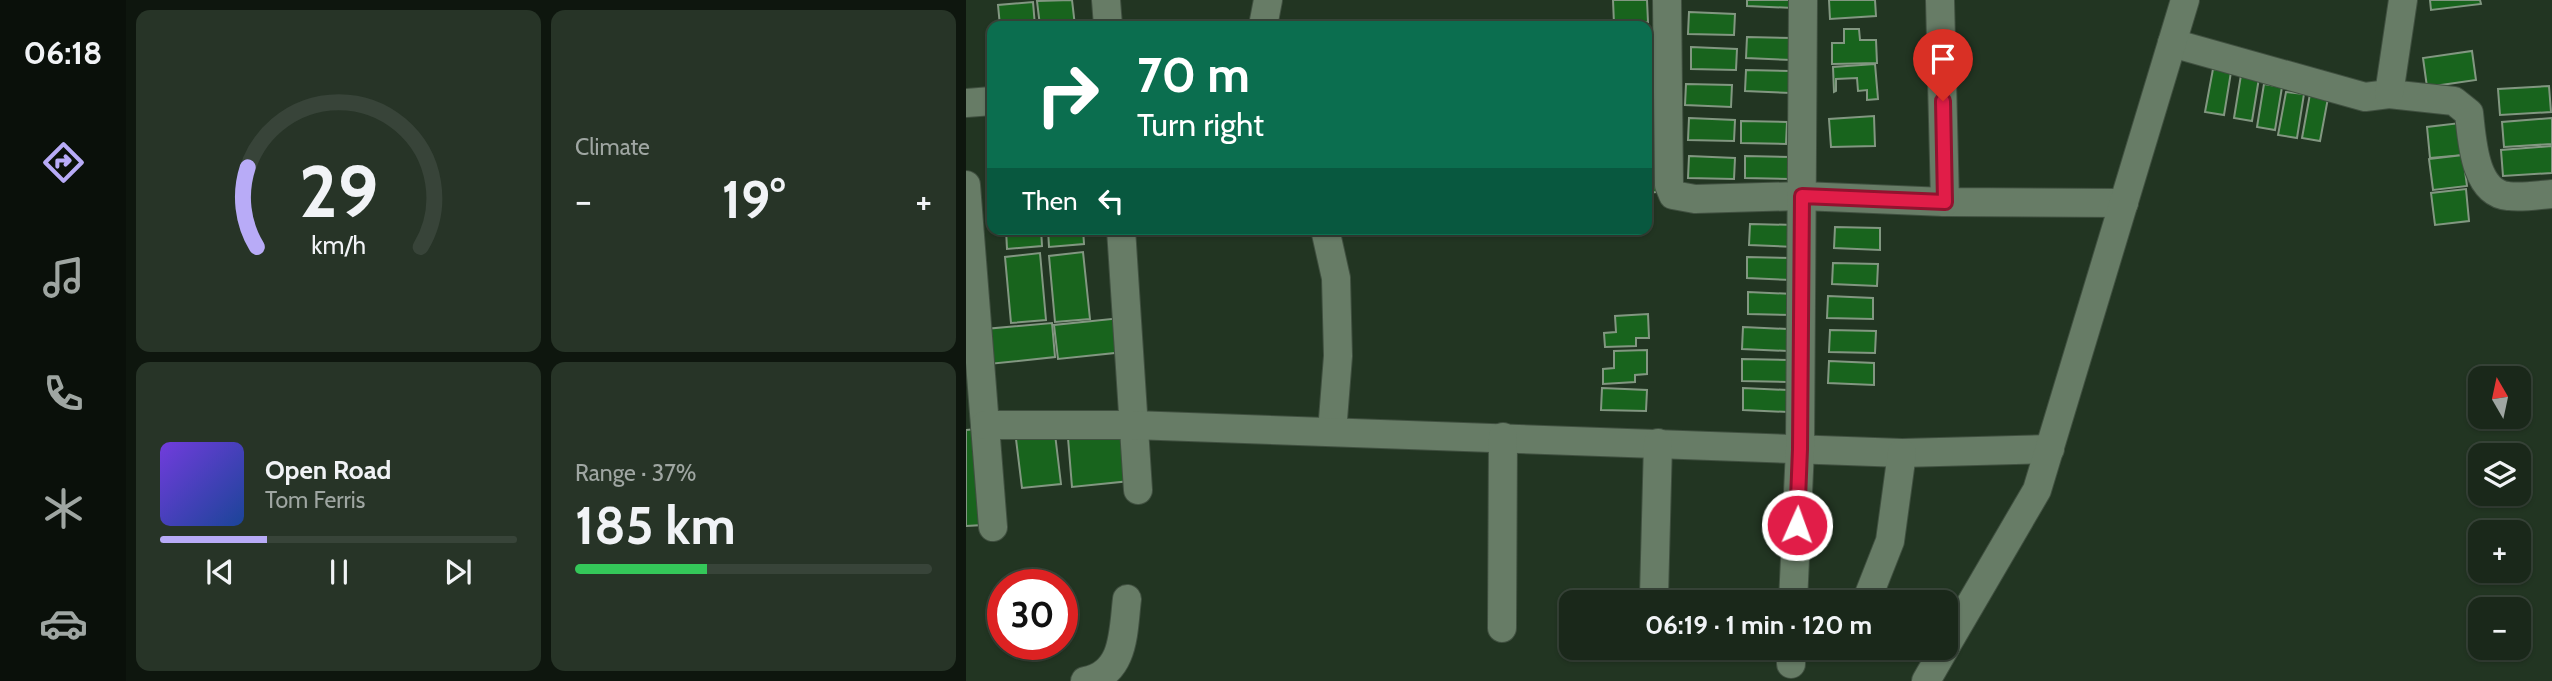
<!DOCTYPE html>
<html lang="en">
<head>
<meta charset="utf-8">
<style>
  :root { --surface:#1a281a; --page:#273427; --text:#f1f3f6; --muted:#9fa6a2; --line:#384439; --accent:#b8abf7 }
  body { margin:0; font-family:Cabin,sans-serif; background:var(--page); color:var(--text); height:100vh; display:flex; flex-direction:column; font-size:26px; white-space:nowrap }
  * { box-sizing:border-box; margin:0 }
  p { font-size:23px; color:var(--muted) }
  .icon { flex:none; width:38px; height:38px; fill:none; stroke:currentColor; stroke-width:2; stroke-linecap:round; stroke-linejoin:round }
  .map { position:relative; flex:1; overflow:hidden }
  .drawer { display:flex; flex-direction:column; gap:10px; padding:10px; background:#0e160e; width:840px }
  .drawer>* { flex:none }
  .top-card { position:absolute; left:21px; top:21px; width:665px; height:214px; border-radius:14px; box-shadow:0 2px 5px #0004,0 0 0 2px var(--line); background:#0b6e4f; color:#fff; overflow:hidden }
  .needle { width:46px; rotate:351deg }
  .buttons { position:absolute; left:1502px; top:366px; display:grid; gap:14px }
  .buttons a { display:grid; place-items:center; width:63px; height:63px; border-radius:14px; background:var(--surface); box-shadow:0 2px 5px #0004,0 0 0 2px var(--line); font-size:35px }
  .speed { position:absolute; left:21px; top:569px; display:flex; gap:14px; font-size:35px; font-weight:700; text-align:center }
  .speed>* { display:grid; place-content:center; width:91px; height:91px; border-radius:50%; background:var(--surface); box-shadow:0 2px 5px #0004,0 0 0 2px var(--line); line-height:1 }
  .speed .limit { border:10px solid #d22; background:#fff; color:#111 }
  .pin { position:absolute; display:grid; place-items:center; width:60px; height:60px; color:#fff; margin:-72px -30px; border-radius:50% 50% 50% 0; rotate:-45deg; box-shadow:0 0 7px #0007 }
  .pin .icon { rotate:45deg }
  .me { position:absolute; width:77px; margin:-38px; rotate:2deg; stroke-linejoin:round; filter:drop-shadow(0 0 5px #0008) }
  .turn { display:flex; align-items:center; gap:24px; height:147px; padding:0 35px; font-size:32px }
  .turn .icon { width:91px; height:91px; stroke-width:2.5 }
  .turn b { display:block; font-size:49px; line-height:60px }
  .then { display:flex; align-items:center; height:66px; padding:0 35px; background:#0003; gap:14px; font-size:26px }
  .big { font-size:52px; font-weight:800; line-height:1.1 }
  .drawer .tile { flex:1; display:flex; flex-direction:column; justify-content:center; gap:10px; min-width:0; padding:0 24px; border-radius:14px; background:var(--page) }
  .drawer .dial { align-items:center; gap:0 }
  .dial svg { height:182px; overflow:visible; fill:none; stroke:var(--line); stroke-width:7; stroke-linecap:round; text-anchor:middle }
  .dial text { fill:var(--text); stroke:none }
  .song { display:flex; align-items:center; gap:21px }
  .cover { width:84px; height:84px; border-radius:10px; background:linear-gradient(135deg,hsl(260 70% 55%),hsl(220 70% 35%)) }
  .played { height:7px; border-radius:4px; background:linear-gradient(90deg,var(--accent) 30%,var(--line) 30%) }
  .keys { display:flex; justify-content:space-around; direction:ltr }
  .heat { display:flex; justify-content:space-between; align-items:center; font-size:38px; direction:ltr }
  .charge { height:10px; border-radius:5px; background:linear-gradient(90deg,#34c759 37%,var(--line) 0) }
  .drawer .tiles { flex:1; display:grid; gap:10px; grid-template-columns:repeat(2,1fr) }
  .trip { position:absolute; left:593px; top:590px; width:399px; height:70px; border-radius:14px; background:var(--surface); box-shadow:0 2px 5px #0004,0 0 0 2px var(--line); font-weight:800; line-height:70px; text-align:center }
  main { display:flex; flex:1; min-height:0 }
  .dock { display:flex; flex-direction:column; width:126px; justify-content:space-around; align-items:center; background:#0a100a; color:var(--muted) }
  .dock .icon { width:49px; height:49px }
  .dock .on { color:var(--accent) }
  .dock b { font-size:32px; color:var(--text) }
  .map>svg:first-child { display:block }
  .building { fill:#18641d; stroke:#829781; stroke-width:2 }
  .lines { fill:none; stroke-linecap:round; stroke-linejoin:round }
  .minor-casing { stroke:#405040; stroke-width:30 }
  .minor { stroke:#677c66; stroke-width:28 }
  .route-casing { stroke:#92132f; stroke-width:18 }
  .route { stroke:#e11d48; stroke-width:12 }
</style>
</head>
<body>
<main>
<nav class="dock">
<b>06:18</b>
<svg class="icon on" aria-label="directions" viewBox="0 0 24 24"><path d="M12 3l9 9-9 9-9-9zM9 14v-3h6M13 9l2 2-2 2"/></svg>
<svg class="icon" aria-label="music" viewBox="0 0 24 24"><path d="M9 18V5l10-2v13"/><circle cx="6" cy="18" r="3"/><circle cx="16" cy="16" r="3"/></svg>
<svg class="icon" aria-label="phone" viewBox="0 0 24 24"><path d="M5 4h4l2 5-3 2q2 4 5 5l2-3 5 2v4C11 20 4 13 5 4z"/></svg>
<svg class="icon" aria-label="climate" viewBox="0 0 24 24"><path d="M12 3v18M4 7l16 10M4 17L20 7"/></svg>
<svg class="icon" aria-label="car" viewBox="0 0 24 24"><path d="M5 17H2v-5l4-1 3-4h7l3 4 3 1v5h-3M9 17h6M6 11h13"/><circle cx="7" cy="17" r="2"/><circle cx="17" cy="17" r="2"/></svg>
</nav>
<section class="drawer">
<div class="tiles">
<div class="tile dial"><svg viewBox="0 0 100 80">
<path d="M14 69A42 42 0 1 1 86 69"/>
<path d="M14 69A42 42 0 0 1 10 34" stroke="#b8abf7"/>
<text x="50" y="56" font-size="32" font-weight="700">29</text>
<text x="50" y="72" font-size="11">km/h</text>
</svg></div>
<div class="tile"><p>Climate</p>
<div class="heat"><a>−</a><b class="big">19°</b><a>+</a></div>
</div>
<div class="tile">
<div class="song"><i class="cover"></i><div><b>Open Road</b><p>Tom Ferris</p></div></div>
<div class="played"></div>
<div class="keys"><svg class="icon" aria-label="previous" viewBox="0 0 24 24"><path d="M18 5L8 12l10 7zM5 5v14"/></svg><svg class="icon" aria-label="pause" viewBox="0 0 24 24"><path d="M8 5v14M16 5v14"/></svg><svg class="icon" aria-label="next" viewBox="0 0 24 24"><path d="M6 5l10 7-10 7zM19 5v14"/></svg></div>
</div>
<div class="tile"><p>Range · 37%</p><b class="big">185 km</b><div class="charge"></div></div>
</div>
</section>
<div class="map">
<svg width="1586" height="681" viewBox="0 0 1586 681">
  <rect width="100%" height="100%" fill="#223522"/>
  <g class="building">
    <path d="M106 0 109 26H74L71 1Z"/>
    <path d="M647 0H681L682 22 648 24Z"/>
    <path d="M781 0H827V8L781 6Z"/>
    <path d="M863 0H909L910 16 864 19Z"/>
    <path d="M1464 0H1514L1515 4 1465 10Z"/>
    <path d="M67 2 69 26H34L32 5Z"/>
    <path d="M723 12 769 14 768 35 722 34Z"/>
    <path d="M878 29H893L894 40H910L911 63 866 64V43H878Z"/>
    <path d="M781 37 826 38V60L780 58Z"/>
    <path d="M725 47 771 49 770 70 725 69Z"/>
    <path d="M1506 51 1510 80 1461 87 1457 58Z"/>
    <path d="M909 64 912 99 901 100V90L892 91 891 78 870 79V91L868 92 867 67Z"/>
    <path d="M1247 69 1265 72 1258 115 1239 112Z"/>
    <path d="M780 70 825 71V93L779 91Z"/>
    <path d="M1275 75 1293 78 1286 121 1268 118Z"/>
    <path d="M720 84 766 85 765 107 719 105Z"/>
    <path d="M1298 84 1316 87 1309 130 1291 127Z"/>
    <path d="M1583 86 1585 112 1534 115 1532 89Z"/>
    <path d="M1320 92 1338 94 1331 138 1312 135Z"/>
    <path d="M1344 94 1362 98 1354 141 1336 138Z"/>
    <path d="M908 116 909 146 865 147 863 119Z"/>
    <path d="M723 118 769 120 768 141 722 140Z"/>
    <path d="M1586 118V144L1538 147 1536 122Z"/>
    <path d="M775 121 821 122 820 144 775 143Z"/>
    <path d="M1494 123 1498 155 1464 158 1461 127Z"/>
    <path d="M685 126 687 155 681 156V127Z"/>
    <path d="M1586 146V173L1537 176 1535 150Z"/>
    <path d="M1497 155 1501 186 1467 190 1463 159Z"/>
    <path d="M723 156 769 158 768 179 722 178Z"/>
    <path d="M779 156 825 157 824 179 779 178Z"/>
    <path d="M681 164H688L690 192 681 193Z"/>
    <path d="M1500 189 1503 221 1469 225 1465 193Z"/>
    <path d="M784 224 830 225 829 247 783 245Z"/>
    <path d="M869 227 914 228V250L868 248Z"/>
    <path d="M40 229H75L76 246 41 249Z"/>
    <path d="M82 229H117L118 244 83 247Z"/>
    <path d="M117 252 124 319 89 322 83 256Z"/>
    <path d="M74 253 80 320 45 323 39 257Z"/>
    <path d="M781 257 827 258 826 280 781 278Z"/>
    <path d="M867 263 912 264 911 286 866 284Z"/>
    <path d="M782 292 828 294 827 315 782 314Z"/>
    <path d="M862 296 907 298V319L861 318Z"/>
    <path d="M682 314 683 338H670V346L639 347 638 333 650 332 649 316Z"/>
    <path d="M155 318 158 352 92 359 88 325Z"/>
    <path d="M86 323 89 357 23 364 19 329Z"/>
    <path d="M777 327 822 329V351L776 349Z"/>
    <path d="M864 330 910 331 909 353 863 352Z"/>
    <path d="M681 350V374L669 375V382L637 384V369L648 368V351Z"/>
    <path d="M776 359 822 360 821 382 776 381Z"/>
    <path d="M863 361 908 363V385L862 383Z"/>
    <path d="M636 388 681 390 680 411 635 410Z"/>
    <path d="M777 388 822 390V412L777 410Z"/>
    <path d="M10 429 17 525 0 526V430Z"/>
    <path d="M160 432 164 481 106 487 102 438Z"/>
    <path d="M89 434 95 484 56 488 50 439Z"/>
  </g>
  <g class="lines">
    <defs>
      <g id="minor">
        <path d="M140 0 142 26"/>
        <path d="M701 0 703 185 707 195 729 199 836 196 979 202 1158 203"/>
        <path d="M974 0 979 202"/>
        <path d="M297 26 302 0"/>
        <path d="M1206 43 1399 97 1423 94 1488 101 1503 113C1506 139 1508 193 1542 196 1556 198 1572 195 1586 194"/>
        <path d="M1423 94 1437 0"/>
        <path d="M0 103 26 101"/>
        <path d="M0 185 27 527"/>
        <path d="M155 229 172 490"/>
        <path d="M359 229 370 278 372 356 366 432"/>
        <path d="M19 425H167L936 453 1084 449"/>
        <path d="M688 596 692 443"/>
        <path d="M827 602 834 449 837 0"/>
        <path d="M900 602 924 541 936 453"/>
        <path d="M536 628 537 437"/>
        <path d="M980 646 1071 490 1219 0"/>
        <path d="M825 664V648"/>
        <path d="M119 681C159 674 157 632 161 599"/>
        <path d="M960 681 979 648"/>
      </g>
    </defs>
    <use href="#minor" class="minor-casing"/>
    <use href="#minor" class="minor"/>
  </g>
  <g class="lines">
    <defs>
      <path id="route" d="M831 525 834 449 836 196 979 202 977 101"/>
    </defs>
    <use href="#route" class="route-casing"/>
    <use href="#route" class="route"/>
  </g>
</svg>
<div class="buttons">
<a><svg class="needle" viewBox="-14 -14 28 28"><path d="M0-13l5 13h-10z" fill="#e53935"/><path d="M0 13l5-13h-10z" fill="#9fa6a2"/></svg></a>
<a><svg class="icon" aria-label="layers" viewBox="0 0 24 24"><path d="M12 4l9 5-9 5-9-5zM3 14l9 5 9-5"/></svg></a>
<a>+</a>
<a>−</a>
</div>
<div class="speed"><div class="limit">30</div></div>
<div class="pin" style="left:977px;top:101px;background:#d93025"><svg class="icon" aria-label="arrive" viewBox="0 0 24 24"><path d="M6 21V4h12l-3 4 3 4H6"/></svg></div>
<svg class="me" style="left:831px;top:525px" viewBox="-20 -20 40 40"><circle r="17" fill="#e11d48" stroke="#fff" stroke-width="3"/><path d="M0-11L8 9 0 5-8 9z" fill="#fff"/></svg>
<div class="trip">06:19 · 1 min · 120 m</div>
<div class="top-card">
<div class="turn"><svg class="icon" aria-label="right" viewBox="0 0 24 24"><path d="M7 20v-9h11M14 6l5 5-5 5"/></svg><div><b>70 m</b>Turn right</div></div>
<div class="then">Then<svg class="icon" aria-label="left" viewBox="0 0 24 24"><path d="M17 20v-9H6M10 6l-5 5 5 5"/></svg></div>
</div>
</div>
</main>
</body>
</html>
